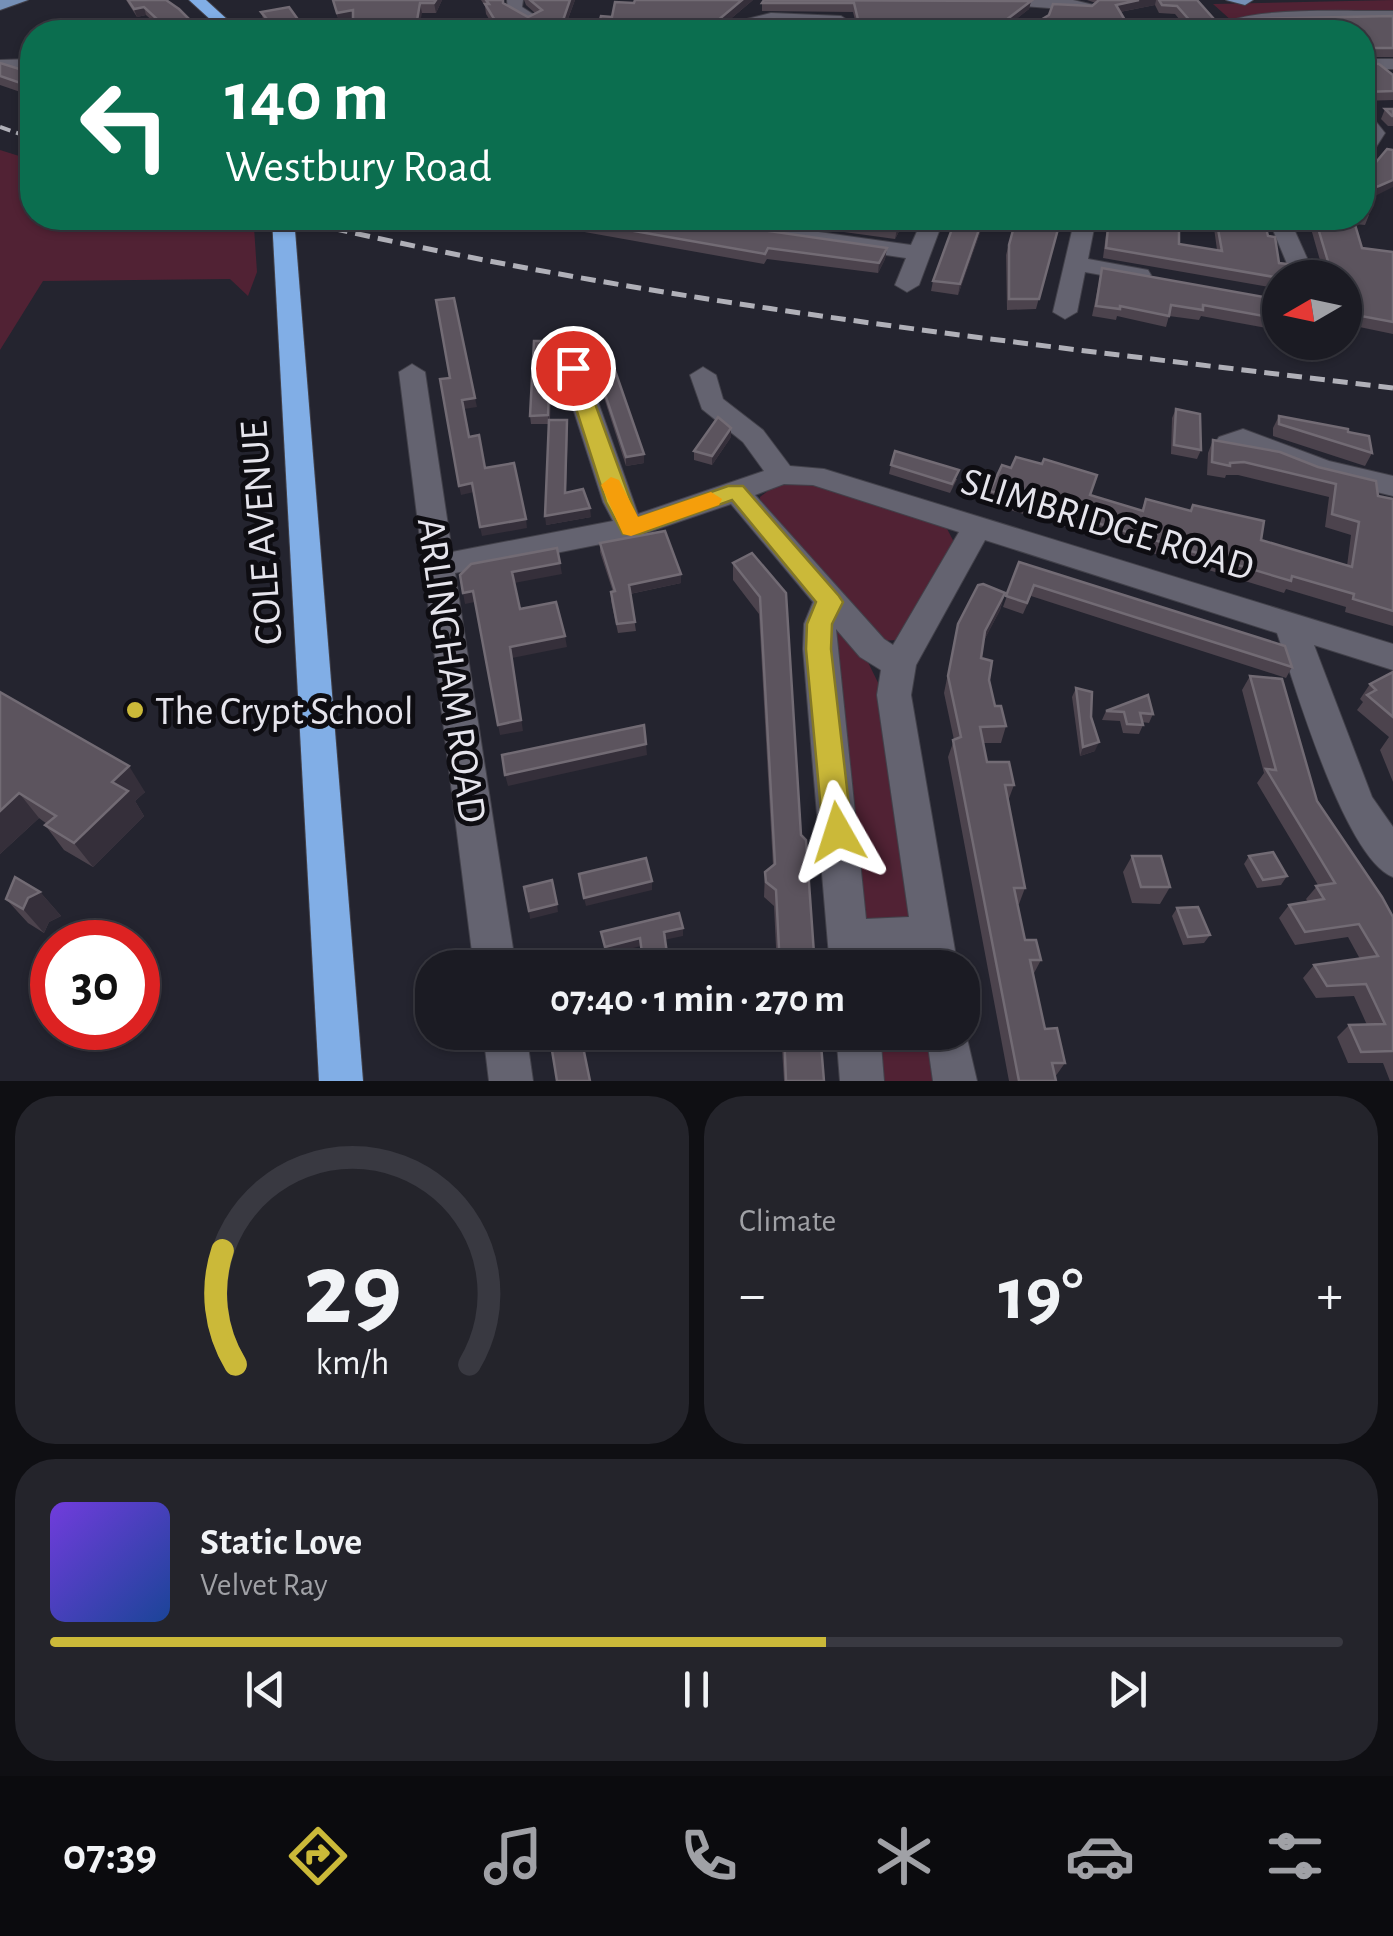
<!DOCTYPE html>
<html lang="en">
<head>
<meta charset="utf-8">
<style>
  :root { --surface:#1b1b23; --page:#24242b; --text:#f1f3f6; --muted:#a0a1a6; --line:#393941; --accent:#cbb939 }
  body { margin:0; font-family:"Alegreya Sans",sans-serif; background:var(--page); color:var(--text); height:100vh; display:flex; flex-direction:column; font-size:38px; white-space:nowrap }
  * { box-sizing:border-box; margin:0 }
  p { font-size:32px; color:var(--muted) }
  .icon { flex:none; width:55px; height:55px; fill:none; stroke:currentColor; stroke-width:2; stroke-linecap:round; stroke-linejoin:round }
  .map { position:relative; height:1081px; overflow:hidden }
  .sheet { display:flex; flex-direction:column; gap:15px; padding:15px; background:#0f0f13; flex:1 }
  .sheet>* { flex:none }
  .top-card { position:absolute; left:20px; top:20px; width:1355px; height:210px; border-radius:40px; box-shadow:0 2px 8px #0004,0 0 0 2px var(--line); background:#0b6e4f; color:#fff; overflow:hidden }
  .needle { width:65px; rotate:261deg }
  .fabs { position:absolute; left:1262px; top:260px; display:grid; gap:20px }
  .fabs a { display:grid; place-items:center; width:100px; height:100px; border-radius:50%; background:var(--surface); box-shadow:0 2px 8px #0004,0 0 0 2px var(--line); font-size:50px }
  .speed { position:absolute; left:30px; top:920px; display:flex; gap:20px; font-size:50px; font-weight:700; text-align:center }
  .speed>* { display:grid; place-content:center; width:130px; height:130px; border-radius:50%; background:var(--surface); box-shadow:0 2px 8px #0004,0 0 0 2px var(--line); line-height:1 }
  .speed .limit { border:15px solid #d22; background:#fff; color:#111 }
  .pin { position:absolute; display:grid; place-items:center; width:85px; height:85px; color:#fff; margin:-42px; border:5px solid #fff; border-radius:50%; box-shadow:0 2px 10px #0007 }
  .me { position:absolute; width:110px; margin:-55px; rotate:354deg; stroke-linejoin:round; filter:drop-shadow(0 0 8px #0008) }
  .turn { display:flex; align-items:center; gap:35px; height:210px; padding:0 40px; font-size:45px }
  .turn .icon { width:130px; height:130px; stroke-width:2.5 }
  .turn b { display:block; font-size:70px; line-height:85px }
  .big { font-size:75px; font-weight:700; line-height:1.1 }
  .sheet .tile { flex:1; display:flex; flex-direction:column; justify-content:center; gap:15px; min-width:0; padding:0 35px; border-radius:40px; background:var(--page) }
  .sheet .dial { align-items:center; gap:0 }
  .dial svg { height:260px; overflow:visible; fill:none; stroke:var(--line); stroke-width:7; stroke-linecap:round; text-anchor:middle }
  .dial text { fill:var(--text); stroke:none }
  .song { display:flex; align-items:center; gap:30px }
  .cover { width:120px; height:120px; border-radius:15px; background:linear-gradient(135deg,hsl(260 70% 55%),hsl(220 70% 35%)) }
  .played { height:10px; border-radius:5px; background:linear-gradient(90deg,var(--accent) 60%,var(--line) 60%) }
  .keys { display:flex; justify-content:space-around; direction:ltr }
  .heat { display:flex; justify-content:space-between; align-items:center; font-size:55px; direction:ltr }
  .sheet .tiles { flex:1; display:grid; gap:15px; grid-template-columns:1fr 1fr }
  .tile:last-child { grid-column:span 2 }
  .trip { position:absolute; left:415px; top:950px; width:565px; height:100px; border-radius:40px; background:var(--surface); box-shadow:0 2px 8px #0004,0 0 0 2px var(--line); font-weight:700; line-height:100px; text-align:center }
  .tab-bar { display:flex; height:160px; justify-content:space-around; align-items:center; background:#0b0b0e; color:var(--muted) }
  .tab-bar .icon { width:70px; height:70px }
  .tab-bar .current { color:var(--accent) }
  .tab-bar b { font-size:45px; color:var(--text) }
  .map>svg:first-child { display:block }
  .green { fill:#512234 }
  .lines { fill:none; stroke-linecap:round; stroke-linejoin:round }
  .minor-casing { stroke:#42414a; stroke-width:2 }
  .major-casing { stroke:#42414a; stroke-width:2 }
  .highway-casing { stroke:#42414a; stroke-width:2 }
  .minor { fill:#646370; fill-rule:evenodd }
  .major { fill:#7590b7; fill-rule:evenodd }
  .highway { fill:#81aee6; fill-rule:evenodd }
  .rail-far1 { stroke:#b0b0b8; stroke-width:4; stroke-dasharray:11 6; stroke-linecap:butt }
  .rail { stroke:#b0b0b8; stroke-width:5; stroke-dasharray:15 8; stroke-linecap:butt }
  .wall { fill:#4c434d }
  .shaded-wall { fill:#352f3a }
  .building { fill:#5c545e; stroke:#726b74; stroke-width:2.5 }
  .route { fill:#cbb939; stroke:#847825; stroke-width:2.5 }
  .slow { fill:#f59e0b }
  .poi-dot { fill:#cbb939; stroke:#0e0d12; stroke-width:4 }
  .labels { text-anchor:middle; stroke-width:10; stroke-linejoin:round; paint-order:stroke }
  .street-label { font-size:40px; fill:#e5e4ec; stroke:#0e0d12 }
  .poi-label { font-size:40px; fill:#e5e4ec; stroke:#0e0d12; text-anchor:start }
</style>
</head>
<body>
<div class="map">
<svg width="1393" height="1081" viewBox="0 0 1393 1081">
  <rect width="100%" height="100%" fill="#24242f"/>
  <g class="green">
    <path d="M1393 0V16L1232 21 1213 4Z"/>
    <path d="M0 150 32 160V218H223L254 227 257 272 248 296 230 279 43 281 0 350Z"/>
    <path d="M796 480 944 523 955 544 896 640 882 641 761 512 760 497 774 486Z"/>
    <path d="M836 631 849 637 863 652 885 697 910 913 902 923 863 921Z"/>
    <path d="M870 1033H934L941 1081H874Z"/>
  </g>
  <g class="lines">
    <defs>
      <g id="minor">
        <path d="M507 0H523L522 7 539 18 531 23 508 12Z"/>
        <path d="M1003 0H1073L1098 6 1090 11 1011 5Z"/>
        <path d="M1393 11V21L1245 24 1228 32H1212C1231 4 1355 12 1393 11Z"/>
        <path d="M771 13 841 16 849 21 841 26 771 23 744 32H726L739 21Z"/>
        <path d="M32 59V69L0 70V60Z"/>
        <rect x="1362" y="59" width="31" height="10"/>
        <path d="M1362 112 1369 113 1385 133 1369 158 1362 160Z"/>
        <path d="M668 218H720L911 245 923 218H944L919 285 907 292 895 285 906 258 679 224Z"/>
        <path d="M1075 218H1096L1088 259 1148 270 1151 275 1140 282 1085 272 1077 312 1065 319 1053 312Z"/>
        <path d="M1268 218H1289L1316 278H1293Z"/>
        <path d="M588 336 600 343 586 368 638 514 764 471 743 442 702 409 690 375 703 367 716 375 723 399 763 430 790 466 824 469 1393 644V670L1314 645 1372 797 1393 827V877C1345 859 1295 685 1277 633L985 540 916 665 911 695 958 968H916L915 956 871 958 872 968H830L803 649 804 624 813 602 731 504 631 538 455 573 516 968H474L399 372 412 364 425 372 452 552 613 521 603 502 560 368 579 338ZM784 484 813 485 959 532 893 645 884 639 755 495ZM836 629 860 657 881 670 877 695 909 917 866 919Z"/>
        <path d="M1243 429 1329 461 1393 476V496L1312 476 1243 448 1229 452 1219 449 1215 443 1219 437Z"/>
        <path d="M962 1017 977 1081H933L926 1032H962Z"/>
        <path d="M483 1032H526L533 1081H489Z"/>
        <path d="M836 1032H880L884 1081H840Z"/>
      </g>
      <g id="major">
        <path d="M0 0H28L0 10Z"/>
        <path d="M1226 0H1253L1245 5Z"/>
      </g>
      <g id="highway">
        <path d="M189 0H206L241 32H224Z"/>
        <path d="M272 218H294L363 1081H319Z"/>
      </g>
    </defs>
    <use href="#minor" class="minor-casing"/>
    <use href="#major" class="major-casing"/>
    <use href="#highway" class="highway-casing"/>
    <use href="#minor" class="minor"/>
    <use href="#major" class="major"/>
    <use href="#highway" class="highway"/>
    <path class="rail-far1" d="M0 127 32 138"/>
    <path class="rail" d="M288 218C652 304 1022 343 1393 388"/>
  </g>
  <g class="wall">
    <path d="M126 0H166L202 32H165L146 15 137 17Z"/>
    <path d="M333 0H442L436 13H422L339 22Z"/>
    <path d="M481 0H504V4L528 17 535 13 526 5 524 0H575L565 27H598L612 17 753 0 715 32H497L486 14 485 6Z"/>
    <path d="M1087 0H1197L1212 26 1227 32H1190L1175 14 1159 13 1155 5 1120 12 1132 32H858L853 12 762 11V3L1031 1 1029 9 1007 26 1029 27 1092 6 1096 3Z"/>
    <path d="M261 12 307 32H272L264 22Z"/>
    <path d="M1393 16V57H1363V63L1393 75V100L1362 101V32Z"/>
    <path d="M0 63 32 73V96L0 85Z"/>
    <path d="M1385 109H1393V126H1388L1381 119Z"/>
    <path d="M1362 210 1369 215 1365 225 1355 224 1362 248 1393 252V334L1345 324V278H1325L1308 218H1362Z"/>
    <path d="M496 218H678L887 248 885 259 878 273 767 259 764 264 534 223 529 228 497 221Z"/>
    <path d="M743 218H906L895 239Z"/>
    <path d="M956 218H989L987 228 982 227 958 295 931 291 933 281Z"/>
    <path d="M1004 218H1061L1036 309 1007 310 1006 255 1012 232 1005 231Z"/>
    <path d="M1108 218H1119L1120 220 1146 221 1179 244 1217 250 1214 228 1189 225V218H1249L1250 223 1280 278V289L1103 258Z"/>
    <path d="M1102 268 1280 300V335H1278L1277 330 1201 316 1199 320 1169 316 1166 327 1117 316 1116 320 1092 316Z"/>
    <path d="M1287 342H1310L1309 346Z"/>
    <path d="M552 350 550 420 568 428 566 492 591 517 546 525 549 424H531L530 416Z"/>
    <path d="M594 361 644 463 626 466 595 370Z"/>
    <path d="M1176 409 1201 450 1197 459 1171 454 1172 418Z"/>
    <path d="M1279 416 1348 432 1372 453 1365 466 1273 436V428Z"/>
    <path d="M731 437 712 465 694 460V451Z"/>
    <path d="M1213 440 1378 496 1393 499V626L1345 612 1346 607 1286 589 1284 593 987 503 990 491 1090 495 1141 511 1146 499 1190 511 1193 505 1261 540 1347 566 1351 535 1325 527 1329 497 1238 475H1226L1225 478 1207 475 1208 453Z"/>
    <path d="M891 465 957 479 950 493 889 474Z"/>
    <path d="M600 543 681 574V583L630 594 636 631 618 633 611 601V592H613L600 552Z"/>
    <path d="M752 553 801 835 815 968H777L774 906 764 897 765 872 773 866 759 614 733 580V563Z"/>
    <path d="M1019 562 1292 667 1286 678 1031 596 1023 614 1003 607Z"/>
    <path d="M1005 593 1000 610 983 642 981 658 989 680 995 706 1006 726 1001 743H983L987 762 1014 785 1008 801 1025 888 1019 904H1017L1025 940 1041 960 1033 975 1045 1029 1065 1063 1055 1077 1056 1081H1009L948 757 954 740 944 693 958 624Z"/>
    <path d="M1393 672V782L1380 750 1389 737 1357 710 1363 702 1360 699 1370 684Z"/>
    <path d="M1250 676 1317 801 1393 917V1081H1390L1383 1063H1348L1337 1037 1349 1025H1367L1354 996 1316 998 1303 978 1314 965 1360 959 1348 937 1295 945 1279 918 1289 905 1308 902 1306 899 1318 885 1257 783 1264 773 1242 690Z"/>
    <path d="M1076 688 1091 717 1095 751 1080 756 1072 697Z"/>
    <path d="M0 692 145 792 135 801 144 816 93 867 64 850 45 825 47 824 39 818 0 854Z"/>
    <path d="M1106 711 1153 714 1149 723 1142 722 1143 725 1139 734 1123 733 1120 721 1102 720Z"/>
    <path d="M1132 856 1170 887 1160 904 1132 903 1123 872Z"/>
    <path d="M1249 856 1287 876 1281 885 1257 888 1244 864Z"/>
    <path d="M40 892 61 916 49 922 44 933 28 923 6 899Z"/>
    <path d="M1177 908 1210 935 1204 943 1183 945 1172 916Z"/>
    <path d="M781 1032H820L824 1081H784Z"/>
  </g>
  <g class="shaded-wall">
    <path d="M436 0H442L436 13 434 3Z"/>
    <path d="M570 0H575L563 32 561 26Z"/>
    <path d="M742 0H753L715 32H704Z"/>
    <path d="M1139 0H1156L1155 5 1114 13 1116 5Z"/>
    <path d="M1031 1 1029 9 1004 29 1006 20Z"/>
    <path d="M420 3 422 13 418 32H415Z"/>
    <path d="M144 7 146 15 137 17 134 9Z"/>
    <path d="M353 10 355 20 339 22 337 13Z"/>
    <path d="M1393 180V187L1375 196 1362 199V191Z"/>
    <path d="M528 218H533L534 223 529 228Z"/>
    <path d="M902 218H906L895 239 897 229Z"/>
    <path d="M983 218 982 227 958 295 960 284Z"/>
    <path d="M887 248 885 259 878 273 879 263Z"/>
    <path d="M551 341 552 350 549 424 548 415Z"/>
    <path d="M475 398 477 407 464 409 462 400Z"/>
    <path d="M731 428V437L712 465V456Z"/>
    <path d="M644 454V463L626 466V457Z"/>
    <path d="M472 483 474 492 461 495 459 486Z"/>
    <path d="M590 508 591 517 546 525 545 516Z"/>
    <path d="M526 519 527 528 482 536 480 527Z"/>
    <path d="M560 563 562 574 514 583 512 572Z"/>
    <path d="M681 574V583L629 594V585Z"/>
    <path d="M473 591 475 602 465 604 463 593Z"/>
    <path d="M1005 593 1000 610 980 648 985 631Z"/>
    <path d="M565 636 567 647 512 658 523 731 500 735 498 725 510 647Z"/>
    <path d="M1099 742 1095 751 1080 756 1083 747Z"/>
    <path d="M646 744 647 755 508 786 505 775Z"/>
    <path d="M129 766 145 792 135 801 144 816 93 867 74 843 112 782Z"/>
    <path d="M19 793 39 818 0 854V811Z"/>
    <path d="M652 881V890L586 906 584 898Z"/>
    <path d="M40 892 61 916 49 922 44 933 23 909 28 898Z"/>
    <path d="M557 904 558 912 530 919 529 911Z"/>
    <path d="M683 928V936L664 940V932Z"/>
    <path d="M640 938 641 946 606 955 605 947Z"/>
  </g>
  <g class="building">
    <path d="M128 0H166L179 9 202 32H171L144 7 134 9Z"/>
    <path d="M333 0H436L434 3H420L415 32H353V10L337 13Z"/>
    <path d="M486 0H503V3L528 17 542 10 530 0H570L561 26 598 27 601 16 612 17 615 2 634 3 635 0H742L704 32 691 30V32H502L485 4H489Z"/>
    <path d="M764 0 1031 1 1006 20 1008 27H1029L1049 15 1053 4 1092 6 1099 0H1139L1116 5 1132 32H861L854 3H762Z"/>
    <path d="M1159 0H1197L1214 19 1212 26 1222 27 1227 32H1200L1177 6 1162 5Z"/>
    <path d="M289 7 307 32H278L261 12Z"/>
    <path d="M1393 16V48H1362V32H1229L1251 19Z"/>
    <path d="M772 19 822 21 815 32H743L746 28Z"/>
    <path d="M1362 56 1363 63 1379 64 1393 75V91L1365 92 1362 90Z"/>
    <path d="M0 63 32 73V87L0 76Z"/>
    <path d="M1385 109H1393V116H1392Z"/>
    <path d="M1387 149 1393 150V180L1379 186 1362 191V179Z"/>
    <path d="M560 218H678L887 248 879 263 768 248 765 254Z"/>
    <path d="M815 218H902L897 229Z"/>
    <path d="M956 218H983L960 284 933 281Z"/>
    <path d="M1007 218H1061L1039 299H1009V245L1015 223 1007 221Z"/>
    <path d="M1109 218H1119L1120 220 1129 218H1147L1146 221 1179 226V244L1222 251 1216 218H1249L1250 223 1265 224 1268 236 1275 237 1279 263 1288 264V278H1280L1106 248Z"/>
    <path d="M1315 218H1353L1362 248 1393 252V322L1345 313V278H1333Z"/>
    <path d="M1102 268 1280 300V319L1203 305V310L1171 305 1169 316 1120 306V309L1096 306Z"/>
    <path d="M454 298 475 398 462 400 469 437 479 435 485 468 514 463 526 519 480 527 472 483 459 486 440 379 450 378 436 300Z"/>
    <path d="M534 341H551L548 415 530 416Z"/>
    <path d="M611 359 644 454 626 457 594 361Z"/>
    <path d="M1176 409 1200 414 1201 450 1174 445Z"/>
    <path d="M1279 416 1348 429V432L1369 436 1372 453 1279 424Z"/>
    <path d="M718 417 731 428 712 456 694 451Z"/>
    <path d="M549 420H567L565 493 583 489 590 508 545 516Z"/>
    <path d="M1213 440 1280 452 1318 467 1376 481 1378 496 1393 499V611L1353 599 1354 594 1292 576 1291 581 990 491 1002 465 1011 468 1016 457 1042 464 1044 459 1097 475 1090 495 1143 511 1146 499 1191 511 1193 505 1264 521 1261 540 1352 567 1359 522 1332 514 1336 484 1244 462 1230 463V466L1212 462Z"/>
    <path d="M895 451 959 470 952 484 891 465Z"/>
    <path d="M665 531 681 574 629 585 635 622 617 624 611 592 615 591 600 543Z"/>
    <path d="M557 548 560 563 512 572 520 609 556 602 565 636 510 647 521 720 498 725 473 591 463 593 460 575 471 564Z"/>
    <path d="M752 553 786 593 801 835 806 840 815 968H780L776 890 766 882 765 872 775 864 760 597 733 563Z"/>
    <path d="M1019 562 1285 646 1292 667 1034 585 1027 603 1006 596Z"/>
    <path d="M983 584 1005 593 985 631 981 658 992 661 989 680 995 706H1001L1006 726 980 727 987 762H1009L1014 785H1005L1025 888H1014L1025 940H1036L1041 960H1030L1045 1029 1057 1028 1065 1063H1052L1056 1081H1019L953 740 961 737 948 676 958 624 978 585Z"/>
    <path d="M1393 672V717L1367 695 1376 690 1370 684Z"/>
    <path d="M1250 676 1282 679 1317 801 1382 897 1393 917V1051L1361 1052 1349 1025 1385 1024 1366 984 1327 986 1314 965 1378 956 1359 924 1305 932 1289 905 1324 899 1316 886 1335 883 1266 769 1276 770Z"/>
    <path d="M1076 688 1092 692 1091 717 1099 742 1083 747Z"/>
    <path d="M0 692 129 766 112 782 128 791 74 843 45 825 56 816 19 793 0 811Z"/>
    <path d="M1148 695 1153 714 1140 713 1143 725 1127 724 1124 712 1106 711Z"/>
    <path d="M644 725 646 744 505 775 502 755Z"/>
    <path d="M1273 852 1287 876 1263 880 1249 856Z"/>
    <path d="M1132 856H1161L1170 887H1141Z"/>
    <path d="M646 858 652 881 584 898 579 874Z"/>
    <path d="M15 877 40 892 28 898 23 909 6 899Z"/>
    <path d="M552 880 557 904 529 911 524 887Z"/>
    <path d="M1198 907 1210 935 1188 937 1177 908Z"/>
    <path d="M679 913 683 928 664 932 669 968H644L640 938 605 947 601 932Z"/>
    <path d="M566 958 568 968H537V965Z"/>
    <path d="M549 1032H580L590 1081H557Z"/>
    <path d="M784 1032H820L824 1081H786Z"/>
  </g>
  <path class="route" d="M573 362 582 368 637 518 728 486H743L839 596 843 602 832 624 831 649 852 832 848 841 838 845 828 841 823 832 806 649 807 624 816 602 732 500 639 534H623L606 502 563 368Z"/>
  <path class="slow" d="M611 477 619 480 638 517 711 492 722 499 719 505 631 536 623 534 601 485Z"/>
  <circle class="poi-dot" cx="135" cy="710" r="10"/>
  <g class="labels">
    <g class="street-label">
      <text transform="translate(1108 523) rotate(17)" y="14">SLIMBRIDGE ROAD</text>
      <text transform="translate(260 533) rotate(-94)" y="14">COLE AVENUE</text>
      <text transform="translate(453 670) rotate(82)" y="14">ARLINGHAM ROAD</text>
    </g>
    <g class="poi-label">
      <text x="155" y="724">The Crypt School</text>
    </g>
  </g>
</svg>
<div class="fabs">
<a><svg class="needle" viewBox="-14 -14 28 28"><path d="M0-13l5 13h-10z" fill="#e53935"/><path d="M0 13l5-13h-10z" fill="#a0a1a6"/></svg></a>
</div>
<div class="speed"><div class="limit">30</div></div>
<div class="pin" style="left:573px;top:368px;background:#d93025"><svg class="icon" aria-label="arrive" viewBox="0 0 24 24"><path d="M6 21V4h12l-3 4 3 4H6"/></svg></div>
<svg class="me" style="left:838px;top:832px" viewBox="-20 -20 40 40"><path d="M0-17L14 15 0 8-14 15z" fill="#cbb939" stroke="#fff" stroke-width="4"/></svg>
<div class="trip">07:40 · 1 min · 270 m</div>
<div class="top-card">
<div class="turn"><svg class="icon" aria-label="left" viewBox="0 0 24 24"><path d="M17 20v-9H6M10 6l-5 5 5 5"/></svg><div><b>140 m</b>Westbury Road</div></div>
</div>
</div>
<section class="sheet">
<div class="tiles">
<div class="tile dial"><svg viewBox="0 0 100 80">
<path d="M14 69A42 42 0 1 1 86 69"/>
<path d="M14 69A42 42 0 0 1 10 34" stroke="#cbb939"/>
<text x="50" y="56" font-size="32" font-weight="700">29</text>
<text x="50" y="72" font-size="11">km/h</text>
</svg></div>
<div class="tile"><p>Climate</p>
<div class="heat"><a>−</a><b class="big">19°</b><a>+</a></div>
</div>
<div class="tile">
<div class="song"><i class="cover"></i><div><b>Static Love</b><p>Velvet Ray</p></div></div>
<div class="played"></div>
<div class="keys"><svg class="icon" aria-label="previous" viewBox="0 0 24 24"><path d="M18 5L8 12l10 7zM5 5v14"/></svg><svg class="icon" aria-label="pause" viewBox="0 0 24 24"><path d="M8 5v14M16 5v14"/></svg><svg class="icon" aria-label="next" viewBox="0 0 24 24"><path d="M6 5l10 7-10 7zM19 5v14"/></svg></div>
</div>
</div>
</section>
<nav class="tab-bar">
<b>07:39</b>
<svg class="icon current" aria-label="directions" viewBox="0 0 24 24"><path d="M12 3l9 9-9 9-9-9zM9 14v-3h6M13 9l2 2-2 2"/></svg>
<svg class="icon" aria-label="music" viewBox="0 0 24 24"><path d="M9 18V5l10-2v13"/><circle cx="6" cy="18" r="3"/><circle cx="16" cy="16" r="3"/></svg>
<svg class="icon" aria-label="phone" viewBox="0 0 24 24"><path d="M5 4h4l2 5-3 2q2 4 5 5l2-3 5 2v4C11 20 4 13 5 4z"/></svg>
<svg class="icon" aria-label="climate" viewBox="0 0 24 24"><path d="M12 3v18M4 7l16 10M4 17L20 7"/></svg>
<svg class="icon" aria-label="car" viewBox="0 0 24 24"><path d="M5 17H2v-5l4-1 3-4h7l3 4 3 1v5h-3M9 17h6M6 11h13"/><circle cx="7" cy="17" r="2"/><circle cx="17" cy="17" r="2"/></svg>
<svg class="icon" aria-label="filters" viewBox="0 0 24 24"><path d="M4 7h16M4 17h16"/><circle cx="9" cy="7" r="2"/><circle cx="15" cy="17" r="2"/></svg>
</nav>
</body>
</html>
